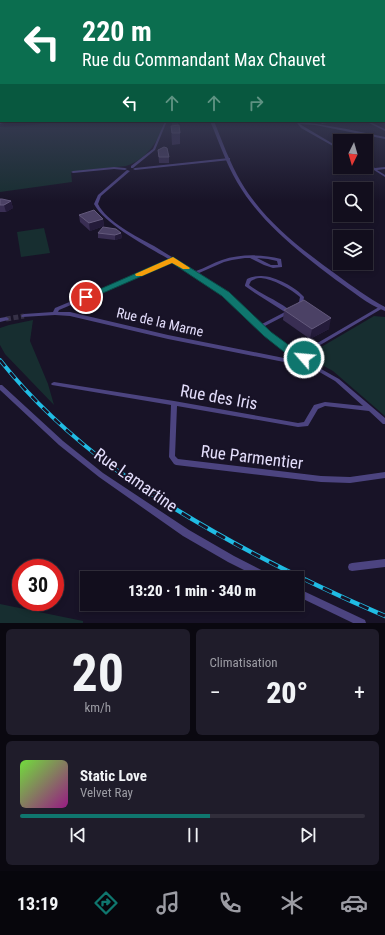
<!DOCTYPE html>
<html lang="fr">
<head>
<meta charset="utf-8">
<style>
  :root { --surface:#120e1d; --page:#1f1c2a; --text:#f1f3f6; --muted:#9c9ca4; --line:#312e3b; --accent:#0f766e }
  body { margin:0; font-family:"Roboto Condensed",sans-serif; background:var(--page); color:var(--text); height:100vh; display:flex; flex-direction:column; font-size:15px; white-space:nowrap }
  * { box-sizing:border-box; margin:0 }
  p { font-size:13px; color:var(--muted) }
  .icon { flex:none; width:22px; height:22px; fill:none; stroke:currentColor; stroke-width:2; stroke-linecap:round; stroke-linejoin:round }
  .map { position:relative; height:623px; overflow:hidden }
  .sheet { display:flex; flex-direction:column; gap:6px; padding:6px; background:#0a0810; flex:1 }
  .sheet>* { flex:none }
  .banner { position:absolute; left:0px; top:0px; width:385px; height:122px; box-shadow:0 2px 6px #0003,0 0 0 1px var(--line); background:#0b6e4f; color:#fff; overflow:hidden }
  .needle { width:26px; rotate:185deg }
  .tools { position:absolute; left:333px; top:134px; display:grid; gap:8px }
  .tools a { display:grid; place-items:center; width:40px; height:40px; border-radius:0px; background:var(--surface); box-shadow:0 2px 6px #0003,0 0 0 1px var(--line); font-size:20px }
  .speed { position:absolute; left:12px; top:559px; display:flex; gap:8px; font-size:20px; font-weight:700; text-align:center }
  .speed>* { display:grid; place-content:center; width:52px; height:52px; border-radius:50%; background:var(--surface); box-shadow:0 2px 6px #0003,0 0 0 1px var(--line); line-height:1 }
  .speed .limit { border:6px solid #d22; background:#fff; color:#111 }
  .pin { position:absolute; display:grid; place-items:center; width:34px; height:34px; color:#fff; margin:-17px; border:2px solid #fff; border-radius:50%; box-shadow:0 1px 4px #0007 }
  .me { position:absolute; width:44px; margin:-22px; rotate:297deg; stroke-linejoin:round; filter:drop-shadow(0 0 3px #0008) }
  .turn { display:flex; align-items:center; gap:14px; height:84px; padding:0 16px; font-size:18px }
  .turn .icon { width:52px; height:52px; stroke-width:2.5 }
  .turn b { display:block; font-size:28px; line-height:34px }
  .lanes { display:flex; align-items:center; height:38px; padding:0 16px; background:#0003; justify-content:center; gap:20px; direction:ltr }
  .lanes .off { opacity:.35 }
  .big { font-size:30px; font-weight:800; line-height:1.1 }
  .sheet .widget { flex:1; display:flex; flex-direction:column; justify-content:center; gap:6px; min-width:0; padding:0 14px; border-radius:6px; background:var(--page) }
  .sheet .dial { align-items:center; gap:0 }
  .dial b { font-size:52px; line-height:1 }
  .song { display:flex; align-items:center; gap:12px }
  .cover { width:48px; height:48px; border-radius:6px; background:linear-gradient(135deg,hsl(100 70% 55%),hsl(310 70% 35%)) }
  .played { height:4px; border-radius:2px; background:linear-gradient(90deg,var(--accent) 55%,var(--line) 55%) }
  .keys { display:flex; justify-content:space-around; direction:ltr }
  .heat { display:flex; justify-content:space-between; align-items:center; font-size:22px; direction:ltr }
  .sheet .tiles { flex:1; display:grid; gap:6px; grid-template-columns:1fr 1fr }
  .widget:last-child { grid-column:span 2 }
  .trip { position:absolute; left:80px; top:571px; width:224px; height:40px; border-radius:0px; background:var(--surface); box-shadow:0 2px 6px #0003,0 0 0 1px var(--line); font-weight:800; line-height:40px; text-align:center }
  .tab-bar { display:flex; height:64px; justify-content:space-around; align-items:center; background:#07060c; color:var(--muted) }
  .tab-bar .icon { width:28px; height:28px }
  .tab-bar .active { color:var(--accent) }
  .tab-bar b { font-size:18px; color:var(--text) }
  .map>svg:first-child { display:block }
  .green { fill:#172e30 }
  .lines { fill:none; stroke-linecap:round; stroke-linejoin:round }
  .minor-tunnel { stroke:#363147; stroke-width:5; stroke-dasharray:5 2.5; stroke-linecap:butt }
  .minor { fill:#4c4480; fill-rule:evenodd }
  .tertiary { fill:#4c4480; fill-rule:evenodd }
  .rail-far1-casing { stroke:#20bce4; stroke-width:4 }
  .rail-casing { stroke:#20bce4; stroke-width:4.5 }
  .rail-far1 { stroke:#181327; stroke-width:2.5; stroke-dasharray:8; stroke-linecap:butt }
  .rail { stroke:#181327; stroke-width:3; stroke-dasharray:10; stroke-linecap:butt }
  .wall { fill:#392e53 }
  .shaded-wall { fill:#241b3a }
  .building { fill:#4b4165; stroke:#63597c }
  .route { fill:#0f766e; stroke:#0a4d48 }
  .slow { fill:#f59e0b }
  .labels { text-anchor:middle; stroke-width:4; stroke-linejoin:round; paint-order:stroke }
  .street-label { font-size:14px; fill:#e3ddfb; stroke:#181327 }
  .near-street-label { font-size:17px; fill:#e3ddfb; stroke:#181327 }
</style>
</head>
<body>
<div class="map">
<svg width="385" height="623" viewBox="0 0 385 623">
  <rect width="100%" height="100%" fill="#181327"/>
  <g class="green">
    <path d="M63 121H164C160 140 146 160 126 166L71 172 72 182 0 192V127L32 125Z"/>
    <path d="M44 228 50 253 21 257 17 232Z"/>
    <path d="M374 316 385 317V416L333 371 313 360 311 353Z"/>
    <path d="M33 320 30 341 48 384 54 405 5 354 0 345V328L9 325Z"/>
    <path d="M0 604 83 621V623H0Z"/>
  </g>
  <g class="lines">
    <path class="minor-tunnel" d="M6 319 24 316"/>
    <g class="minor">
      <rect x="384" y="116" width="1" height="3"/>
      <path d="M4 121H8L0 124V122Z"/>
      <path d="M165 121H167L155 150 133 168H131V166L153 149Z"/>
      <path d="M279 121C314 121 350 130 385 137V139L315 125 300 124 303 126 340 148V150L301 128 297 123 280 122Z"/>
      <path d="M331 121H338L322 124 321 123Z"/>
      <path d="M365 121H368L385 129V131Z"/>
      <path d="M229 158H230V160L135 170 133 169 135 168Z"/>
      <path d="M366 163 375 168 385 167V169L377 170 385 175V177L366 165Z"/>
      <path d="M114 167 125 168 127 169 125 170 114 169 73 173 71 172 73 171Z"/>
      <path d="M127 170 130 171 101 196 98 204C106 221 137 237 154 246 168 255 182 263 196 271 205 268 213 263 222 260 240 254 262 254 281 259L282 266V267L273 268 264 265 250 258H245L232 260 224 262 199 273 228 293 260 325 285 312 255 293 245 286V285L247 279C251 277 255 276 260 276 273 275 296 287 304 297L303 303 298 306 296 305 299 302 300 297C291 289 273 279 261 278 257 278 254 279 251 281L249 285C262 295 279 301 292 312L263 327 269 333 293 350H298L302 352 379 307H383V308L305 354V360L339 379 385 418V424H383L369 411 325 406 318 409 308 426 298 427 177 406 175 456 178 459 321 476 350 477 385 472V478L350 483 321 482 176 465 174 464 169 457 171 405 52 385 51 384 52 383 54 382 174 401 298 423 304 422 314 405 325 402 363 406 335 381 302 362 297 363 290 361 284 362 168 339 70 316 55 315 22 317 21 316 22 315 24 314 53 312 55 308 170 260C149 247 105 225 94 204L98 195ZM257 258 268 259 277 261 278 265H271ZM173 262 194 274 224 295 265 335 289 352 286 356 287 358H284L168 335 70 312H58L59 310ZM294 354H297L300 356V358L297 359H295L292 356Z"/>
      <path d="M6 317 8 318 9 319 8 320 0 322V318Z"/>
      <path d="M0 385H2L63 441 103 473 189 530 234 556 271 575 272 578H260L228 562 183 536 99 477 59 445 0 390Z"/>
      <path d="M385 559V567L352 571 349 570 348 567 349 564 352 563Z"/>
      <path d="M297 588 365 620 366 623H353L297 596Z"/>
    </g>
    <path class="tertiary" d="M210 121H214C222 141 230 163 241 182 264 221 301 249 337 275 352 286 368 298 385 307V311C368 305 351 290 336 280 299 252 261 223 237 182 226 163 219 142 210 121Z"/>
    <defs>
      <path id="rail-far1" d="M0 360C33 402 73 438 116 470"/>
      <path id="rail" d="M115 469C199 529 290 575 385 616"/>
    </defs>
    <use href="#rail-far1" class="rail-far1-casing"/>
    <use href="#rail" class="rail-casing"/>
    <use href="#rail-far1" class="rail-far1"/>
    <use href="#rail" class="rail"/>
  </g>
  <g class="wall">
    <path d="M172 121H178V125L180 133V144L172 145 171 126H172Z"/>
    <path d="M158 150 169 157V163H159Z"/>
    <path d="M0 199 11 201 13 208 6 212H0Z"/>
    <path d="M79 215 103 219 104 226 90 231 80 222Z"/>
    <path d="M98 233H121L122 238 115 240 98 238Z"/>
    <path d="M284 310 329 329 310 339 283 320Z"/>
  </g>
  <g class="shaded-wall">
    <path d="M11 201 13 208 6 212 4 205Z"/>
    <path d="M103 219 104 226 90 231 89 223Z"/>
    <path d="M121 233 122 238 115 240V235Z"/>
    <path d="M331 318 329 329 310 339 312 329Z"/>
  </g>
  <g class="building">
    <path d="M179 125 180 133H172L171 126Z"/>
    <path d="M164 147 167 148 169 157H159L158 150Z"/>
    <path d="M0 199H2L11 201 4 205H0Z"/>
    <path d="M94 210 103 219 89 223 79 215Z"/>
    <path d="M103 227 116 229 121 233 115 235 98 233Z"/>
    <path d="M304 300 331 318 312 329 284 310Z"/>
  </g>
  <linearGradient id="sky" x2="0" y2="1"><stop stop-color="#0d0a15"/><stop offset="0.57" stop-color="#373952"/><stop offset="1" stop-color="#373952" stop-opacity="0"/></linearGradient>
  <rect width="385" height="202" fill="url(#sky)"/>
  <path class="route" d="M173 257 229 292 271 332 294 349 306 351 309 358 308 360H300L298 356 288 355 264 336 222 296 172 263 89 299H83L82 297Z"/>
  <path class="slow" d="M173 257 190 268 189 269H183L172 263 142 276H136L135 274Z"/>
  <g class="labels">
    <g class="street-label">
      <text transform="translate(160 322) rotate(13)" y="5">Rue de la Marne</text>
    </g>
    <g class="near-street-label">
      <text transform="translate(219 397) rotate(10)" y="6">Rue des Iris</text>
      <text transform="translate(252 457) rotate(7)" y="6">Rue Parmentier</text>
      <text transform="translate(136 480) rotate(35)" y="6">Rue Lamartine</text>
    </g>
  </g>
</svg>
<div class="tools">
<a><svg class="needle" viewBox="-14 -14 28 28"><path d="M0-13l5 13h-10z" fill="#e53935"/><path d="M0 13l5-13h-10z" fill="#9c9ca4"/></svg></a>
<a><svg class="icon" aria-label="search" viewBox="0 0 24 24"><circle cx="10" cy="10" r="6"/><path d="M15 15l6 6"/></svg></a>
<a><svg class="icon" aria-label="layers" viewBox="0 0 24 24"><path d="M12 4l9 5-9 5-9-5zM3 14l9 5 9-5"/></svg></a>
</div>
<div class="speed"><div class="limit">30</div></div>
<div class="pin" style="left:86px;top:297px;background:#d93025"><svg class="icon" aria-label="arrive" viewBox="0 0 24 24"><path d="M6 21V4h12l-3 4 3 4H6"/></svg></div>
<svg class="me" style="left:304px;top:358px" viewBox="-20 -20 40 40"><circle r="17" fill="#0f766e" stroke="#fff" stroke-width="3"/><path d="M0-11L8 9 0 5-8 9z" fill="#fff"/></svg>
<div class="trip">13:20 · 1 min · 340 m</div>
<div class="banner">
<div class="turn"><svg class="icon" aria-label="left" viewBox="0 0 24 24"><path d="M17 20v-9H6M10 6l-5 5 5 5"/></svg><div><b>220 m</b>Rue du Commandant Max Chauvet</div></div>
<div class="lanes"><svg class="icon" aria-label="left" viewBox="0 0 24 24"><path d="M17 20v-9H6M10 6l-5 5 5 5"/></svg><svg class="icon off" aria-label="ahead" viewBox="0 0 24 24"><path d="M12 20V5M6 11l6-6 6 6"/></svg><svg class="icon off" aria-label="ahead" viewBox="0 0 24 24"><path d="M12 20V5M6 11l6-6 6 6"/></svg><svg class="icon off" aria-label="right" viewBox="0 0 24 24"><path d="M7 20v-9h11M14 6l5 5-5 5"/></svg></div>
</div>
</div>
<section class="sheet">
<div class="tiles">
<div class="widget dial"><b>20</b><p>km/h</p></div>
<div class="widget"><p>Climatisation</p>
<div class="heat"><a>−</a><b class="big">20°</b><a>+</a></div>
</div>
<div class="widget">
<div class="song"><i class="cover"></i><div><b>Static Love</b><p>Velvet Ray</p></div></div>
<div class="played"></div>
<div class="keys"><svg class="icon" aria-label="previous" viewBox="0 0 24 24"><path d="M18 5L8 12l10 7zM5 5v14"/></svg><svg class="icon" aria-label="pause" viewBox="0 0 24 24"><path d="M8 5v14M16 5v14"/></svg><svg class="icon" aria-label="next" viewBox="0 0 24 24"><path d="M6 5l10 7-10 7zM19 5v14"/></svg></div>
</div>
</div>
</section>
<nav class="tab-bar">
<b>13:19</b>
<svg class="icon active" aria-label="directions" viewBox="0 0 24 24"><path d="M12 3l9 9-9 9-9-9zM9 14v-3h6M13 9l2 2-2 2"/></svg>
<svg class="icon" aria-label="music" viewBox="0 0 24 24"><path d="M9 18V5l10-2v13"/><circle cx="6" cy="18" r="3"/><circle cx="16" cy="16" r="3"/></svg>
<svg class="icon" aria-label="phone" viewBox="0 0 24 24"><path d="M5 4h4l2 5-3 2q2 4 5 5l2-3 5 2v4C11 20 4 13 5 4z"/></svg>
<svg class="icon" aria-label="climate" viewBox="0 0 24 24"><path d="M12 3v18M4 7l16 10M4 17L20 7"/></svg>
<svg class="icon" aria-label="car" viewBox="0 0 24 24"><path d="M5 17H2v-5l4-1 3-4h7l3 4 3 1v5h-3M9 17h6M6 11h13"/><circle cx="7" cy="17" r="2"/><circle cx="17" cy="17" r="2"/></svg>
</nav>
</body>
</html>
